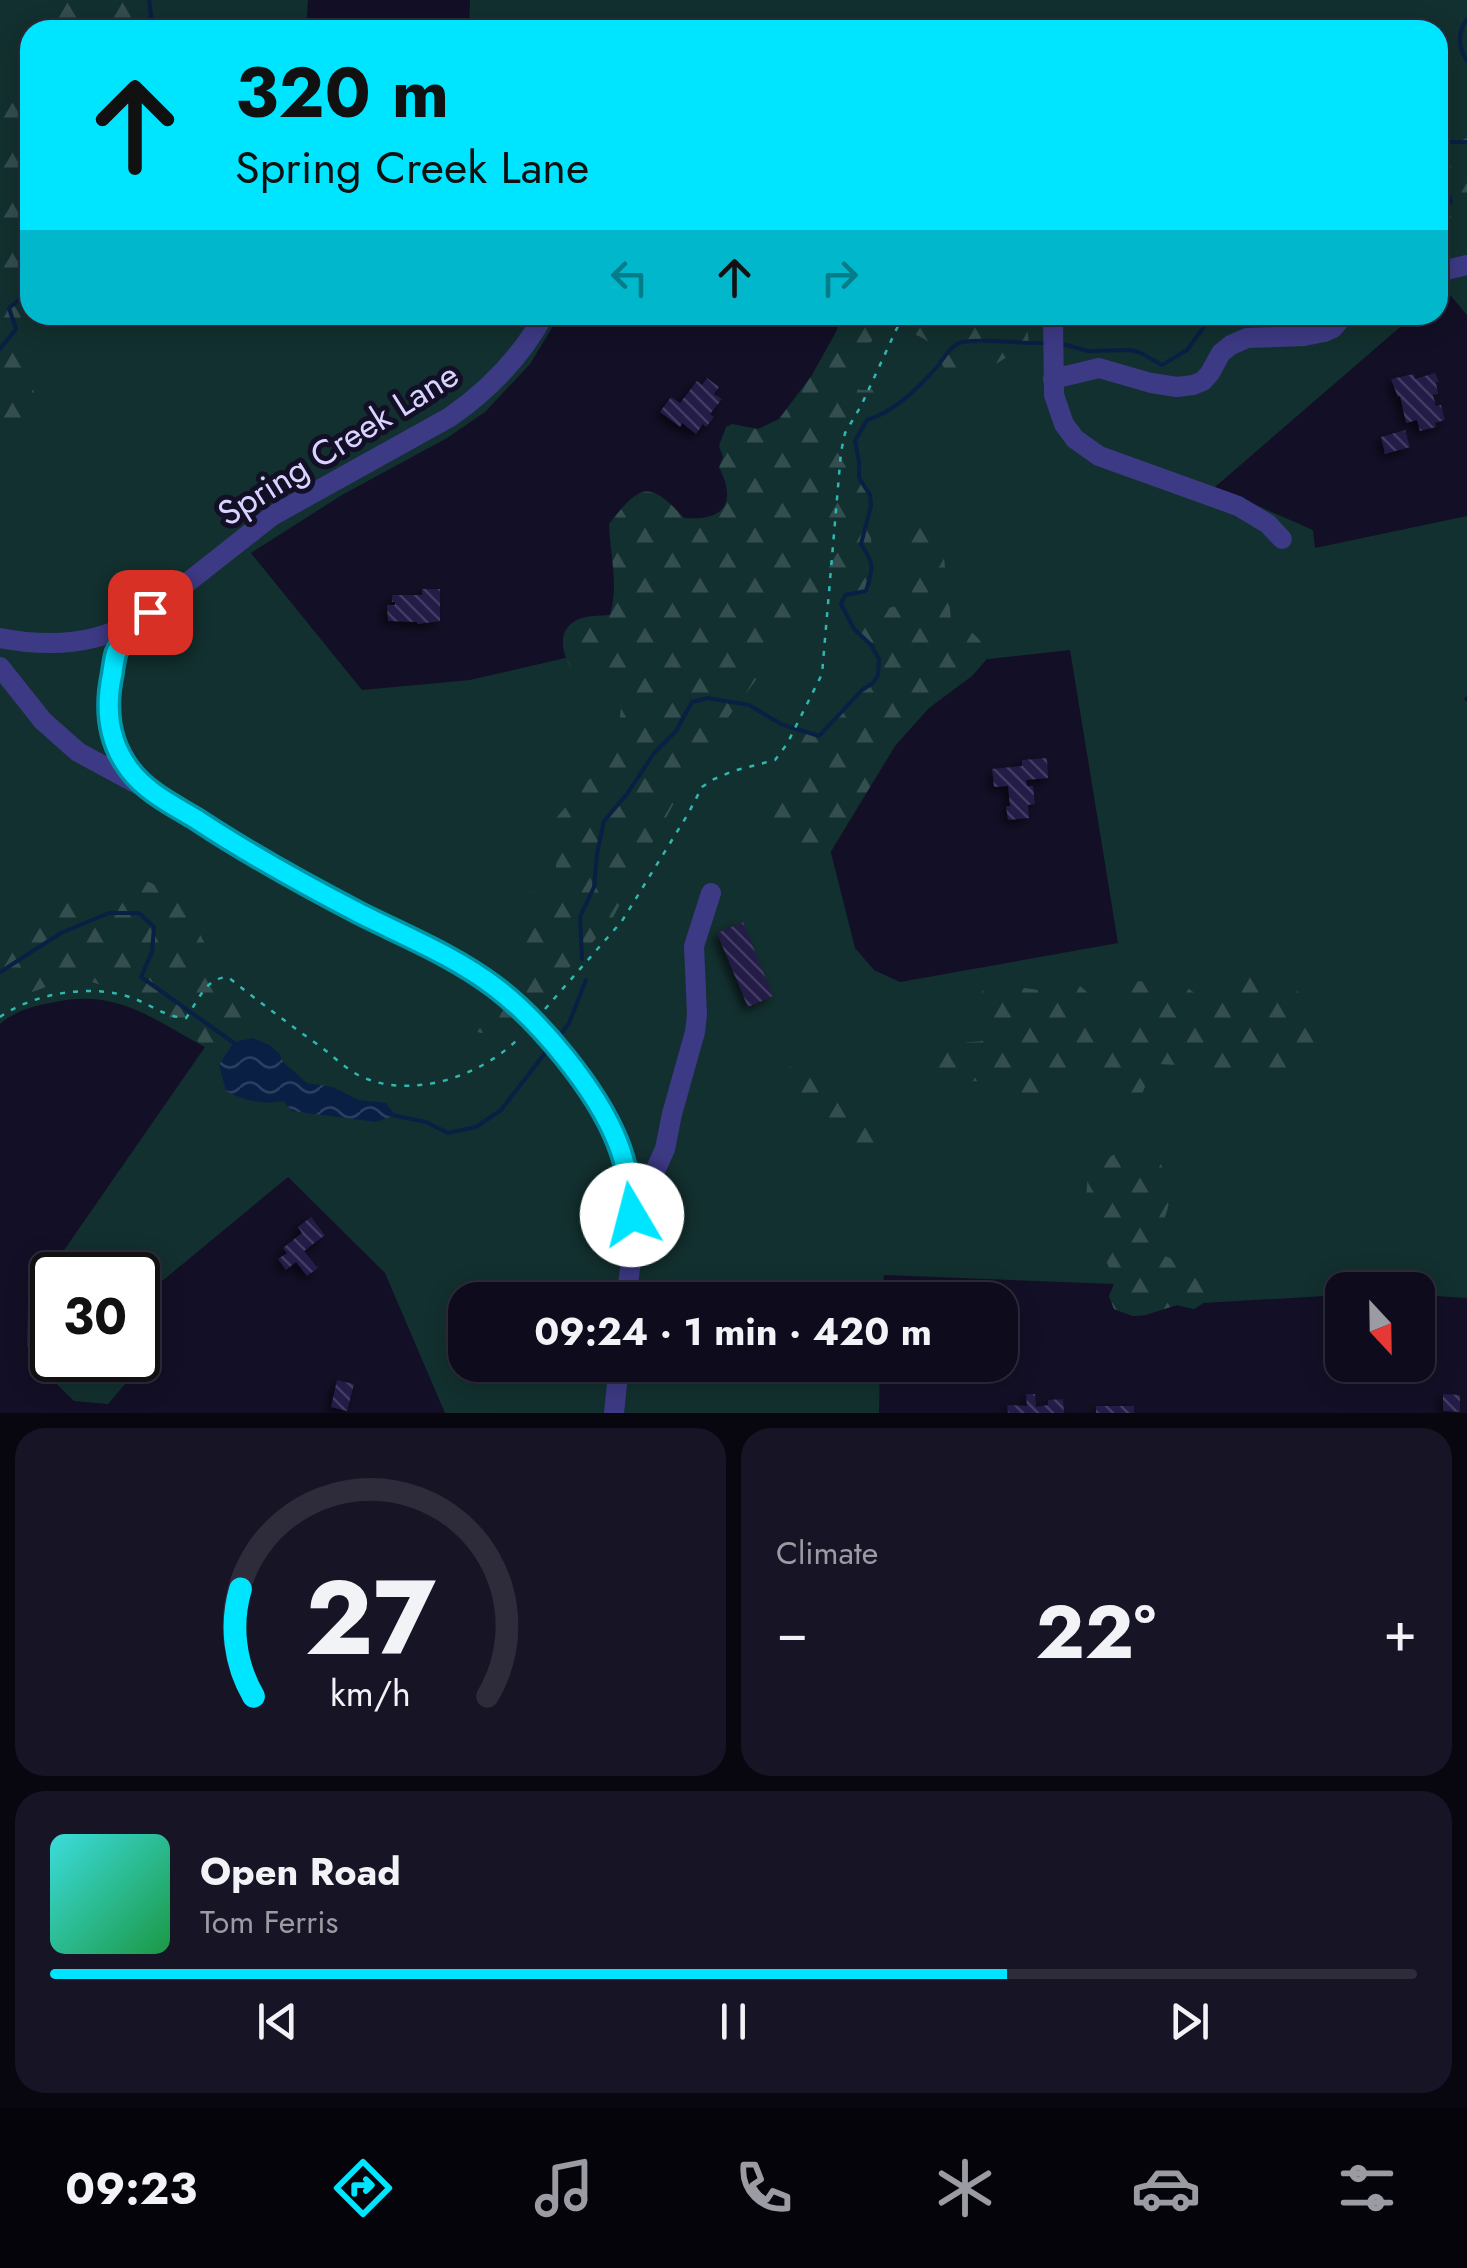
<!DOCTYPE html>
<html lang="en">
<head>
<meta charset="utf-8">
<style>
  :root { --surface:#0e0b1c; --page:#171425; --text:#f1f3f6; --muted:#9b9ba3; --line:#2e2b3b; --accent:#00e5ff }
  body { margin:0; font-family:Jost,sans-serif; background:var(--page); color:var(--text); height:100vh; display:flex; flex-direction:column; font-size:38px; white-space:nowrap }
  * { box-sizing:border-box; margin:0 }
  p { font-size:32px; color:var(--muted) }
  .icon { flex:none; width:55px; height:55px; fill:none; stroke:currentColor; stroke-width:2; stroke-linecap:round; stroke-linejoin:round }
  .map { position:relative; height:1413px; overflow:hidden }
  .details { display:flex; flex-direction:column; gap:15px; padding:15px; background:#08060f; flex:1 }
  .details>* { flex:none }
  .banner { position:absolute; left:20px; top:20px; width:1428px; height:305px; border-radius:30px; box-shadow:0 5px 25px #0003,0 0 0 2px var(--line); background:#00e5ff; color:#111; overflow:hidden }
  .needle { width:65px; rotate:158deg }
  .fabs { position:absolute; left:1325px; top:1272px; display:grid; gap:20px }
  .fabs a { display:grid; place-items:center; width:110px; height:110px; border-radius:20px; background:var(--surface); box-shadow:0 5px 25px #0003,0 0 0 2px var(--line); font-size:50px }
  .speed { position:absolute; left:30px; top:1252px; display:flex; gap:20px; font-size:50px; font-weight:700; text-align:center }
  .speed>* { display:grid; place-content:center; width:130px; height:130px; border-radius:50%; background:var(--surface); box-shadow:0 5px 25px #0003,0 0 0 2px var(--line); line-height:1 }
  .speed .limit { border:5px solid #111; border-radius:15px; background:#fff; color:#111 }
  .pin { position:absolute; display:grid; place-items:center; width:85px; height:85px; color:#fff; margin:-42px; border-radius:20px; box-shadow:0 5px 15px #0006 }
  .me { position:absolute; width:110px; margin:-55px; rotate:352deg; stroke-linejoin:round; filter:drop-shadow(0 0 8px #0008) }
  .turn { display:flex; align-items:center; gap:35px; height:210px; padding:0 50px; font-size:45px }
  .turn .icon { width:130px; height:130px; stroke-width:2.5 }
  .turn b { display:block; font-size:70px; line-height:85px }
  .lanes { display:flex; align-items:center; height:95px; padding:0 50px; background:#0003; justify-content:center; gap:50px; direction:ltr }
  .lanes .off { opacity:.35 }
  .big { font-size:75px; font-weight:700; line-height:1.1 }
  .details .tile { flex:1; display:flex; flex-direction:column; justify-content:center; gap:15px; min-width:0; padding:0 35px; border-radius:30px; background:var(--page) }
  .details .dial { align-items:center; gap:0 }
  .dial svg { height:260px; overflow:visible; fill:none; stroke:var(--line); stroke-width:7; stroke-linecap:round; text-anchor:middle }
  .dial text { fill:var(--text); stroke:none }
  .song { display:flex; align-items:center; gap:30px }
  .cover { width:120px; height:120px; border-radius:15px; background:linear-gradient(135deg,hsl(180 70% 55%),hsl(140 70% 35%)) }
  .played { height:10px; border-radius:5px; background:linear-gradient(90deg,var(--accent) 70%,var(--line) 70%) }
  .keys { display:flex; justify-content:space-around; direction:ltr }
  .heat { display:flex; justify-content:space-between; align-items:center; font-size:55px; direction:ltr }
  .details .tiles { flex:1; display:grid; gap:15px; grid-template-columns:1fr 1fr }
  .tile:last-child { grid-column:span 2 }
  .trip { position:absolute; left:448px; top:1282px; width:570px; height:100px; border-radius:30px; background:var(--surface); box-shadow:0 5px 25px #0003,0 0 0 2px var(--line); font-weight:700; line-height:100px; text-align:center }
  .tab-bar { display:flex; height:160px; justify-content:space-around; align-items:center; background:#06040b; color:var(--muted) }
  .tab-bar .icon { width:70px; height:70px }
  .tab-bar .selected { color:var(--accent) }
  .tab-bar b { font-size:45px; color:var(--text) }
  .map>svg:first-child { display:block }
  .grass { fill:#12302f; fill-rule:evenodd }
  .forest { fill:url(#forest-firs) }
  .water { fill:url(#water-waves) }
  .lines { fill:none; stroke-linecap:round; stroke-linejoin:round }
  .stream { stroke:#0a1f44; stroke-width:4 }
  .building { fill:url(#building-back-hatch); filter:url(#shadow) }
  .path { stroke:#2fb8b0; stroke-width:2.5; stroke-dasharray:5 8; stroke-linecap:butt }
  .minor { stroke:#3d3a85; stroke-width:20 }
  .route-casing { stroke:#0095a6; stroke-width:25 }
  .route { stroke:#00e5ff; stroke-width:18 }
  .labels { text-anchor:middle; stroke-width:10; stroke-linejoin:round; paint-order:stroke }
  .street-label { font-size:35px; fill:#d9d4ff; stroke:#130f26 }
</style>
</head>
<body>
<div class="map">
<svg width="1467" height="1413" viewBox="0 0 1467 1413">
  <defs>
    <pattern id="forest-firs" width="22" height="20" patternUnits="userSpaceOnUse" patternTransform="scale(2.5)"><rect width="22" height="20" fill="#12302f"/><path d="M5 1l3.5 6h-7zM16 11l3.5 6h-7z" fill="#344d4e"/></pattern>
    <pattern id="water-waves" width="16" height="10" patternUnits="userSpaceOnUse" patternTransform="scale(2.5)"><rect width="16" height="10" fill="#0a1f44"/><path d="M0 5q4-4 8 0t8 0" fill="none" stroke="#2d3f60"/></pattern>
    <pattern id="building-back-hatch" width="6" height="6" patternUnits="userSpaceOnUse" patternTransform="scale(2.5)"><rect width="6" height="6" fill="#241b47"/><path d="M-1 5l2 2M0 0l6 6M5-1l2 2" fill="none" stroke="#433b63"/></pattern>
    <filter id="shadow"><feDropShadow dx="-4.5" dy="4.5" stdDeviation="5" flood-color="#0009"/></filter>
  </defs>
  <rect width="100%" height="100%" fill="#130f26"/>
  <g class="grass">
    <path d="M0 0H308L306 30H30V315H560L530 364 485 412 447 438 342 495 251 553 362 690 470 680 665 635 876 315H1414L1215 487 1313 530 1315 548 1467 516V696L1464 699 1467 702V1298L1418 1295V1290H1342V1295L1203 1303 1194 1309 1177 1305 1145 1315 1133 1316 1114 1309 1109 1296 1114 1284 884 1275 882 1300H465V1365H880L879 1413H445L385 1273 288 1177 138 1301V1275H52V1360H138V1352L144 1362 108 1404 74 1401 37 1365 27 1346 28 1302 205 1047C150 1018 116 987 50 1003 33 1006 13 1012 0 1024ZM1070 650 1118 943 900 982 874 970 855 948 824 825 936 665Z"/>
    <path d="M470 0H1467V315L1445 289 1438 295V30H469Z"/>
  </g>
  <g class="forest">
    <path d="M30 0H164V17L170 30H40Z"/>
    <path d="M30 75V315H32C23 329 22 344 24 362 26 378 53 419 24 426 17 428 7 426 0 426V102L17 93Z"/>
    <path d="M1467 138V223L1447 247 1438 254C1437 231 1432 215 1451 200L1438 174V142L1454 143Z"/>
    <path d="M840 315H893L929 326 1012 317 1027 326 1029 344 974 377 964 378 946 372C942 364 939 356 935 349 924 332 890 325 875 338 865 346 863 356 853 364L851 375 853 387 861 390H869L883 385 895 389 894 399 885 415 867 420 855 441 859 462V478L870 495 869 516 873 561 866 591 888 608 901 605 909 590 905 557 919 498 928 493 937 497 951 619C970 631 985 637 986 660L972 676 929 708 895 746 830 853 819 858C799 849 793 840 783 820H759L752 808C764 790 795 784 798 759 799 750 792 737 790 727L819 736 862 690 873 683 878 675 879 659 871 645 854 629 841 604 822 598 806 605 770 661 698 758 610 923 538 1002 504 1031 481 1033 470 1030 480 1010 513 972 527 948 524 900 534 892 543 900H552L559 892 555 875 558 847 554 830 557 817 599 768 618 733 622 700 619 682 609 670 596 669 587 677H578C564 662 553 631 577 620 587 615 599 616 610 615 619 585 610 555 609 524 639 486 648 478 684 518 725 521 737 503 719 467L723 457 719 446 726 427 732 424 758 429 779 419 812 375 837 330Z"/>
    <path d="M130 882H149L181 898 224 980 255 1015C249 1030 236 1038 229 1052L205 1047 146 1000 92 982 54 984 0 1004V929L18 922 33 904 42 900 80 905Z"/>
    <path d="M1232 969C1249 972 1273 969 1288 979 1295 984 1311 1013 1314 1022 1317 1034 1316 1050 1316 1063L1304 1075 1220 1078 1195 1066 1159 1064 1148 1067 1147 1082 1142 1094 1131 1096 1123 1090 1114 1079 1099 1075 1082 1077 1063 1094 1009 1097 1001 1084 989 1081 925 1082 914 1071 912 1060C925 1038 960 1044 982 1041L991 1032 995 1021 985 1010 982 990 1010 986 1038 990 1073 980 1087 992 1091 1003 1090 1012 1100 1031 1111 1044 1128 1038 1134 1021 1120 989 1125 981 1179 982 1203 999 1217 997 1222 987 1223 972Z"/>
    <path d="M794 1065 811 1068 827 1082 844 1091H854L870 1104C873 1125 883 1145 881 1166L840 1127 828 1119 794 1106 780 1096 774 1075Z"/>
    <path d="M1118 1151 1135 1153 1161 1164C1174 1197 1171 1203 1158 1234L1165 1256 1198 1270 1206 1289 1203 1303 1194 1309 1177 1305 1145 1315 1133 1316 1114 1309 1109 1296 1115 1283 1094 1230 1086 1198 1088 1174Z"/>
  </g>
  <path class="water" d="M253 1038 268 1044 279 1053 283 1062 307 1083 333 1087 359 1100 386 1103 395 1115 376 1122 292 1111 283 1101C261 1105 246 1101 226 1091L219 1065 234 1042Z"/>
  <g class="lines">
    <g class="stream">
      <path d="M1467 19C1457 33 1458 46 1467 61"/>
      <path d="M144 30 151 16 149 0"/>
      <path d="M1438 142H1467"/>
      <path d="M1438 174 1451 201C1443 210 1445 221 1438 231"/>
      <path d="M1271 315 1289 322 1310 315"/>
      <path d="M1059 343 1088 351 1130 350 1141 353 1162 365 1187 350 1206 324 1219 315"/>
      <path d="M0 349 16 329 9 308 30 291"/>
      <path d="M582 959 580 917 594 887 597 854 604 821 627 794 654 753 676 731 692 702 708 698 749 705 781 724 819 736 862 690 873 683 878 675 879 659 871 645 854 629 841 604 845 595 866 591C873 568 875 565 861 544L871 506 870 495 859 478V462L855 441 867 420C894 412 917 389 936 368 942 361 949 348 957 344 968 337 1026 344 1045 343"/>
      <path d="M0 972 61 933 109 913H139L154 927 152 952 141 977 237 1045"/>
      <path d="M558 1038 569 1023 586 980"/>
      <path d="M392 1115 426 1122 448 1133 476 1127 501 1110 545 1053"/>
    </g>
  </g>
  <g class="building">
    <path d="M1435 373 1439 382H1436L1438 394 1433 395 1436 406 1441 405 1445 420 1435 423 1436 427 1420 431 1417 420 1406 423 1400 396 1398 397 1391 379 1414 374 1415 379Z"/>
    <path d="M707 378 719 387 714 394 722 399 710 414 714 417 706 427 703 424 696 434 682 423 680 427 660 412 671 397 680 403 697 381 702 385Z"/>
    <path d="M1405 430 1410 447 1385 454 1381 437Z"/>
    <path d="M422 589H440V621L417 624V622L388 621 387 605H395V602H392V595H422Z"/>
    <path d="M1047 758 1048 778 1026 780 1027 786H1033L1035 804 1028 805 1029 818 1008 820 1006 806H1010L1008 786 994 787 992 769 1022 766V760Z"/>
    <path d="M743 922 773 996 748 1007 717 933Z"/>
    <path d="M311 1217 325 1235 304 1251 318 1268 307 1276 296 1262 286 1270 278 1259 287 1253 283 1248 302 1233 298 1227Z"/>
    <path d="M138 1301 158 1323 149 1331 143 1325 139 1328 138 1326Z"/>
    <path d="M337 1380 354 1384 347 1411 331 1407Z"/>
    <path d="M1026 1394H1035L1036 1407 1048 1405V1400L1063 1399 1064 1413H1008L1007 1405 1027 1406Z"/>
    <path d="M1443 1394 1460 1395V1412L1443 1411Z"/>
    <rect x="1096" y="1406" width="38" height="7"/>
  </g>
  <g class="lines">
    <g class="path">
      <path d="M545 1009 622 921 688 814 702 787 712 780 733 771 775 760 787 744 822 674 841 452 845 433 861 406 903 315"/>
      <path d="M0 1017C35 992 96 983 135 999 153 1006 166 1017 186 1018 199 1000 205 978 228 977 259 1002 289 1024 321 1047 333 1056 345 1068 358 1075 409 1101 481 1077 520 1037"/>
    </g>
    <g class="minor">
      <path d="M1438 272 1467 265"/>
      <path d="M1053 315 1054 395 1064 424 1075 439 1099 456 1238 506 1268 524 1282 539"/>
      <path d="M1053 379 1099 368 1151 383 1177 387 1193 385 1203 381 1210 373 1221 353 1231 345 1247 338 1304 336 1324 332 1333 328 1344 315"/>
      <path d="M0 638C47 647 94 646 135 621"/>
      <path d="M0 667 43 721 78 752 152 792 231 842 293 878 462 964 496 988 520 1009 548 1038 600 1105 618 1142 629 1179 632 1215 633 1245 626 1300"/>
      <path d="M138 779 118 752 111 732 108 713V693L116 652 126 640 150 612 272 516 450 417C489 390 521 357 544 315"/>
      <path d="M630 1189 645 1181 654 1173 665 1149 672 1114 695 1032 697 1014 694 946 711 893"/>
      <path d="M614 1413 619 1365"/>
    </g>
  </g>
  <g class="lines">
    <defs>
      <path id="route" d="M150 612C139 624 123 638 116 653 114 660 113 669 112 675 105 709 108 741 129 769 146 792 173 805 196 819 249 854 305 885 361 914 407 937 454 956 495 987 540 1021 596 1089 617 1141 627 1165 630 1189 632 1215"/>
    </defs>
    <use href="#route" class="route-casing"/>
    <use href="#route" class="route"/>
  </g>
  <g class="labels">
    <g class="street-label">
      <text transform="translate(338 444) rotate(-32)" y="12">Spring Creek Lane</text>
    </g>
  </g>
</svg>
<div class="fabs">
<a><svg class="needle" viewBox="-14 -14 28 28"><path d="M0-13l5 13h-10z" fill="#e53935"/><path d="M0 13l5-13h-10z" fill="#9b9ba3"/></svg></a>
</div>
<div class="speed"><div class="limit">30</div></div>
<div class="pin" style="left:150px;top:612px;background:#d93025"><svg class="icon" aria-label="arrive" viewBox="0 0 24 24"><path d="M6 21V4h12l-3 4 3 4H6"/></svg></div>
<svg class="me" style="left:632px;top:1215px" viewBox="-20 -20 40 40"><circle r="19" fill="#fff"/><path d="M0-13L10 11 0 6-10 11z" fill="#00e5ff"/></svg>
<div class="trip">09:24 · 1 min · 420 m</div>
<div class="banner">
<div class="turn"><svg class="icon" aria-label="ahead" viewBox="0 0 24 24"><path d="M12 20V5M6 11l6-6 6 6"/></svg><div><b>320 m</b>Spring Creek Lane</div></div>
<div class="lanes"><svg class="icon off" aria-label="left" viewBox="0 0 24 24"><path d="M17 20v-9H6M10 6l-5 5 5 5"/></svg><svg class="icon" aria-label="ahead" viewBox="0 0 24 24"><path d="M12 20V5M6 11l6-6 6 6"/></svg><svg class="icon off" aria-label="right" viewBox="0 0 24 24"><path d="M7 20v-9h11M14 6l5 5-5 5"/></svg></div>
</div>
</div>
<section class="details">
<div class="tiles">
<div class="tile dial"><svg viewBox="0 0 100 80">
<path d="M14 69A42 42 0 1 1 86 69"/>
<path d="M14 69A42 42 0 0 1 10 36" stroke="#00e5ff"/>
<text x="50" y="56" font-size="32" font-weight="700">27</text>
<text x="50" y="72" font-size="11">km/h</text>
</svg></div>
<div class="tile"><p>Climate</p>
<div class="heat"><a>−</a><b class="big">22°</b><a>+</a></div>
</div>
<div class="tile">
<div class="song"><i class="cover"></i><div><b>Open Road</b><p>Tom Ferris</p></div></div>
<div class="played"></div>
<div class="keys"><svg class="icon" aria-label="previous" viewBox="0 0 24 24"><path d="M18 5L8 12l10 7zM5 5v14"/></svg><svg class="icon" aria-label="pause" viewBox="0 0 24 24"><path d="M8 5v14M16 5v14"/></svg><svg class="icon" aria-label="next" viewBox="0 0 24 24"><path d="M6 5l10 7-10 7zM19 5v14"/></svg></div>
</div>
</div>
</section>
<nav class="tab-bar">
<b>09:23</b>
<svg class="icon selected" aria-label="directions" viewBox="0 0 24 24"><path d="M12 3l9 9-9 9-9-9zM9 14v-3h6M13 9l2 2-2 2"/></svg>
<svg class="icon" aria-label="music" viewBox="0 0 24 24"><path d="M9 18V5l10-2v13"/><circle cx="6" cy="18" r="3"/><circle cx="16" cy="16" r="3"/></svg>
<svg class="icon" aria-label="phone" viewBox="0 0 24 24"><path d="M5 4h4l2 5-3 2q2 4 5 5l2-3 5 2v4C11 20 4 13 5 4z"/></svg>
<svg class="icon" aria-label="climate" viewBox="0 0 24 24"><path d="M12 3v18M4 7l16 10M4 17L20 7"/></svg>
<svg class="icon" aria-label="car" viewBox="0 0 24 24"><path d="M5 17H2v-5l4-1 3-4h7l3 4 3 1v5h-3M9 17h6M6 11h13"/><circle cx="7" cy="17" r="2"/><circle cx="17" cy="17" r="2"/></svg>
<svg class="icon" aria-label="filters" viewBox="0 0 24 24"><path d="M4 7h16M4 17h16"/><circle cx="9" cy="7" r="2"/><circle cx="15" cy="17" r="2"/></svg>
</nav>
</body>
</html>
